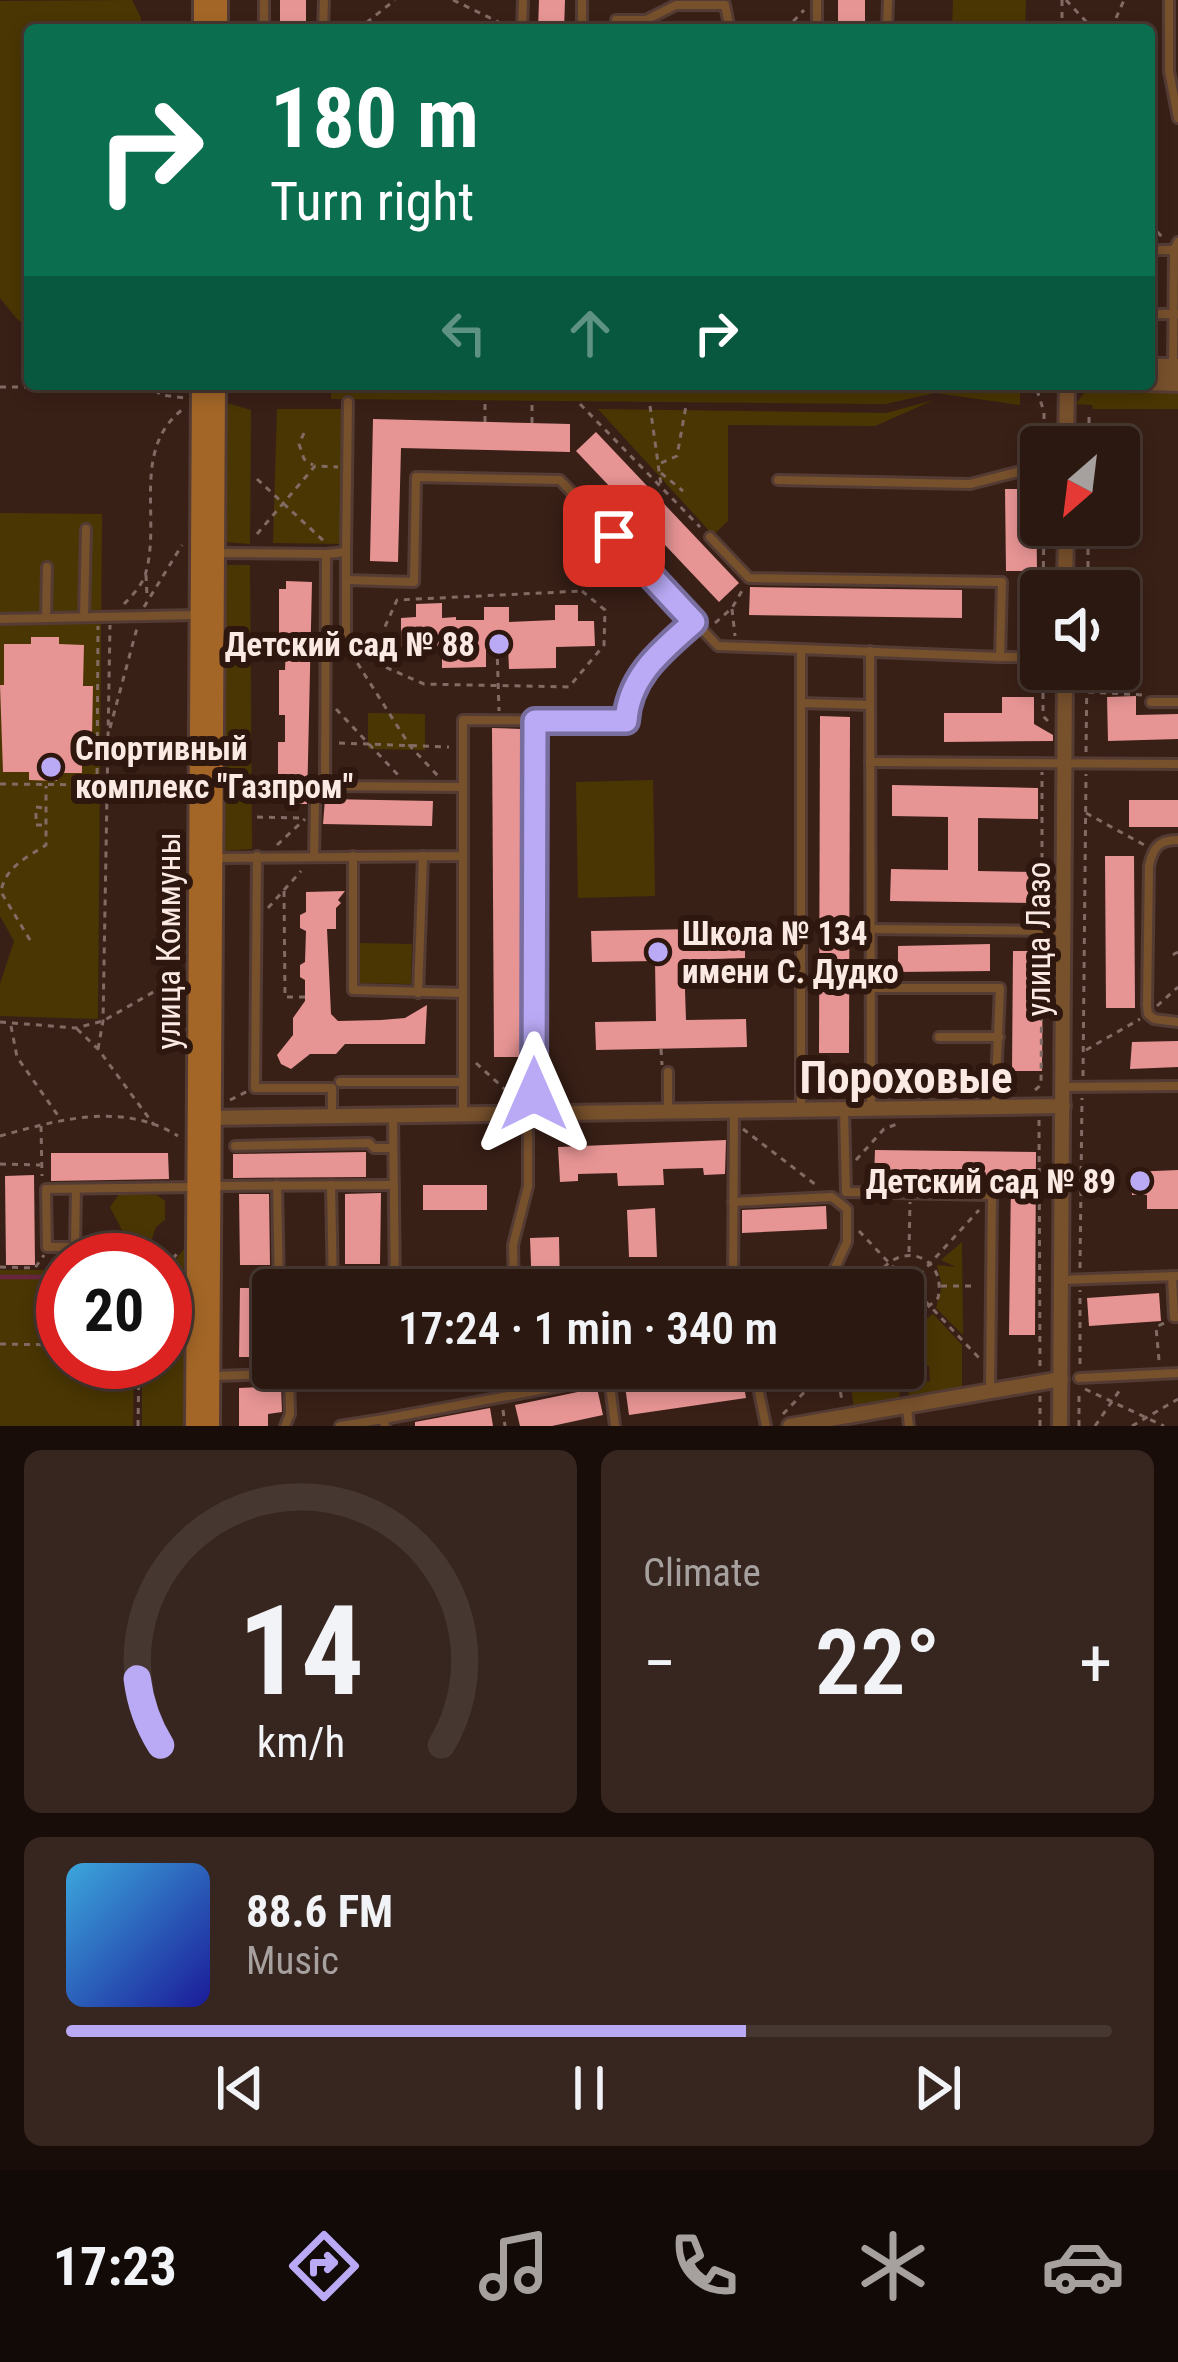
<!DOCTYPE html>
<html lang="en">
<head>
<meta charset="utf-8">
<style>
  :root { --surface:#2b1811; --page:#37251f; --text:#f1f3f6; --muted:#a6a09f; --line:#473731; --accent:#baaaf6 }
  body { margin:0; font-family:"Roboto Condensed",sans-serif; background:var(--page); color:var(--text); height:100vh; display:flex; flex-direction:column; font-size:45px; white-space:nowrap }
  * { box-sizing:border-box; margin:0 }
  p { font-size:39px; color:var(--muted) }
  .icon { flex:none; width:66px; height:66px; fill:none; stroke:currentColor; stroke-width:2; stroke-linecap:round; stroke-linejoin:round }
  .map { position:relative; height:1426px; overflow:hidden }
  .panel { display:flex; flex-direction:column; gap:24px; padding:24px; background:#180d09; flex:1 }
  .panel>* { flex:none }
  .guide { position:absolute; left:24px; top:24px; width:1131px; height:366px; border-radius:12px; box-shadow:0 6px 18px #0003,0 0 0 3px var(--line); background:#0b6e4f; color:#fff; overflow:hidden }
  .needle { width:78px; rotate:208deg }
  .fabs { position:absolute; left:1020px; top:426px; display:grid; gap:24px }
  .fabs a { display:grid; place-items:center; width:120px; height:120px; border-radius:12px; background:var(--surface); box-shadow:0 6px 18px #0003,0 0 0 3px var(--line); font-size:60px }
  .speed { position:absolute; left:36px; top:1233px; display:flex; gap:24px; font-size:60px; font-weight:700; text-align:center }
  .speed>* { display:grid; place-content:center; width:156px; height:156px; border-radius:50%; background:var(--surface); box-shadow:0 6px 18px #0003,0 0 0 3px var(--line); line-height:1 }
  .speed .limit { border:18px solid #d22; background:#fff; color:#111 }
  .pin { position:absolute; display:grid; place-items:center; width:102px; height:102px; color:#fff; margin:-51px; border-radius:24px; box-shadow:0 6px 18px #0006 }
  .me { position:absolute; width:132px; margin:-66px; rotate:0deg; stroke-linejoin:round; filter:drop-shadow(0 0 9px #0008) }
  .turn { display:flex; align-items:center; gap:42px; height:252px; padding:0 48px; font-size:54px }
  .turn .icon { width:156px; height:156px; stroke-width:2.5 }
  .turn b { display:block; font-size:84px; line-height:102px }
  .lanes { display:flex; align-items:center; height:114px; padding:0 48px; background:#0003; justify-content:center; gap:60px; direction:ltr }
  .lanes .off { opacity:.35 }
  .big { font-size:90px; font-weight:600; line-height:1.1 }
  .panel .tile { flex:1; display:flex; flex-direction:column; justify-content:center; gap:18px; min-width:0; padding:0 42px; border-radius:18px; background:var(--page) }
  .panel .dial { align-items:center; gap:0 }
  .dial svg { height:312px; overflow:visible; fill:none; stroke:var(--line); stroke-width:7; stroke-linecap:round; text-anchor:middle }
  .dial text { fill:var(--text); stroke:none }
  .song { display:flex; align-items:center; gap:36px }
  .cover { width:144px; height:144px; border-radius:18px; background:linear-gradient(135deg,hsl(200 70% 55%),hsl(240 70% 35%)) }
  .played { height:12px; border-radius:6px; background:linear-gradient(90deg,var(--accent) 65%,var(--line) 65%) }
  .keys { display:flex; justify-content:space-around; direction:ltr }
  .heat { display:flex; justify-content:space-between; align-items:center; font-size:66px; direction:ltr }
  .panel .tiles { flex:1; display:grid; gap:24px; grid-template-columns:1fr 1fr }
  .tile:last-child { grid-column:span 2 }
  .trip { position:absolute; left:252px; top:1269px; width:672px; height:120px; border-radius:12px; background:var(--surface); box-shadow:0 6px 18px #0003,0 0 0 3px var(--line); font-weight:600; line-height:120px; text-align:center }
  .dock { display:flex; height:192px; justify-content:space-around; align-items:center; background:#110a07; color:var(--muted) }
  .dock .icon { width:84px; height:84px }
  .dock .current { color:var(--accent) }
  .dock b { font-size:54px; color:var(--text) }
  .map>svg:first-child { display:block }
  .green { fill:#4a3603 }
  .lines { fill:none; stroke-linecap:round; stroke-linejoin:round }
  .stream { stroke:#682540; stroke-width:4.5 }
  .building { fill:#e79494 }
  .service-casing { stroke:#543c34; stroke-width:14 }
  .minor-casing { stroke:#543c34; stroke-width:20 }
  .tertiary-casing { stroke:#543c34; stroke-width:22 }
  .secondary-casing { stroke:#543c34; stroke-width:24 }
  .path { stroke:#826b64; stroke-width:3; stroke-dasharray:6 6; stroke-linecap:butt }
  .service { stroke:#77502c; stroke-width:8 }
  .minor { stroke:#77502c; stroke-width:14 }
  .tertiary { stroke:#77502c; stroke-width:16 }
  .secondary { stroke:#a36627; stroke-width:18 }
  .route-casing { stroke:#796ea0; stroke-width:30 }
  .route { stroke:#baaaf6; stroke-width:21 }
  .poi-dot { fill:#baaaf6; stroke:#2e170e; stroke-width:4.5 }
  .labels { text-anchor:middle; stroke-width:12; stroke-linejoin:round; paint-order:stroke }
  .poi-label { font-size:33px; font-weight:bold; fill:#fbe9e3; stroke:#2e170e; text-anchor:end }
  .street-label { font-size:33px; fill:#fbe9e3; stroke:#2e170e }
  .district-label { font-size:45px; font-weight:bold; fill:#fbe9e3; stroke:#2e170e }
</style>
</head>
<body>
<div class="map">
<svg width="1178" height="1426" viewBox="0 0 1178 1426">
  <rect width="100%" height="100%" fill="#392017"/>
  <g class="green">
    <path d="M132 0 141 18V30H30V328L17 319 0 298V1Z"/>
    <path d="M953 0H1026L1025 30H952Z"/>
    <path d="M363 384 1020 387V405L935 393 885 404 331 399V389H362Z"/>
    <path d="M1095 388 1178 389V409H1093L1092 405 1076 404 1086 390Z"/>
    <path d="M934 400 875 426 728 425V521L713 535 598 409 886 413Z"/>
    <path d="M227 403 251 410 250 544 225 542Z"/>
    <path d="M277 409H344L346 544 273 543Z"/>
    <path d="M0 513 102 514 98 1019 0 1016V984L14 941 0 916Z"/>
    <path d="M224 565H250L252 849 223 851Z"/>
    <path d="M368 713 425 714V750L368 749Z"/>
    <path d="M653 780 655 896 578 898 576 782Z"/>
    <path d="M360 943 412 944 411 984 360 983Z"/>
    <path d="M120 1193 157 1195 165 1201V1220L156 1227 150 1244 126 1238 110 1207Z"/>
    <path d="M962 1242 963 1335 936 1308 942 1286 937 1265 956 1267 941 1260Z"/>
    <path d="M185 1248V1426H142V1362H165V1273Z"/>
    <path d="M0 1270H63V1362H134L133 1426H0Z"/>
    <path d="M933 1314 962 1345V1393L909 1402 908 1385 930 1381 929 1366 903 1367V1320L926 1319Z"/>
    <path d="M849 1368H893L889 1369 890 1387 899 1386 900 1403 854 1411Z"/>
  </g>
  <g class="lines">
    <path class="stream" d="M0 1277H63"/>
  </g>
  <g class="building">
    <rect x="280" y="0" width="26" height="30"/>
    <path d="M539 0H565L564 30H538Z"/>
    <rect x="838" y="0" width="27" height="30"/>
    <path d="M373 419 570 424V452L401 448 398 562 370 561Z"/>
    <path d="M596 432 739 583 719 602 576 451Z"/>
    <path d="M1005 489H1036L1037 571H1006Z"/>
    <path d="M286 581 312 582 307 804H284V796H278V742H285V715H279V670H285L286 644H279V589H286Z"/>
    <path d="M750 587 962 590V618L749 615Z"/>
    <path d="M442 603V618L456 617V620H484V607H509V622L555 620V605H578V621H594L595 646 556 647V668L509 669 508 647H486V667L442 668V646L401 647V618L416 617V604Z"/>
    <path d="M31 637H59V644L84 645 83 686H93L92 735H82V773H57V781L29 780V772H3L0 685H4V644H31Z"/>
    <path d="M1136 696V715L1178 714V739L1108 741 1107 697Z"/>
    <path d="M1002 697H1034V724L1053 735V741L944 742V713H1002Z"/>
    <path d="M820 716 850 717 849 1053H819Z"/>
    <path d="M492 728 521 729 523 1057H494Z"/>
    <path d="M892 785 1038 788V819L978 818V871L1037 872 1036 903 890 901 891 869 948 870V817L892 816Z"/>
    <path d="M325 799 433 801 432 826 323 824Z"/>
    <rect x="1129" y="800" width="49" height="27"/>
    <path d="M1105 856H1134L1135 1008H1106Z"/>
    <path d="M345 891 338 900 341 903 336 908V929H327L331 1014 338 1021 381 1020 405 1018 427 1005 425 1044H345L336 1054H310L291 1069 281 1064 277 1055 293 1035V1018L305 1001V980L300 977V965L305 962 306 931 300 928V915L306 912V892Z"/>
    <path d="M745 928V958L684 960 686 1020 746 1019 747 1047 596 1050 595 1022 656 1021 655 961 592 962 591 931Z"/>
    <path d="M990 944V971L898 972V946Z"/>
    <path d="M1013 951H1043L1042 1071H1012Z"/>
    <path d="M1178 1041V1067L1130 1069 1132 1042Z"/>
    <path d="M726 1140 725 1174 704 1175 703 1168 663 1169 664 1185 618 1186 617 1173 578 1174V1181L560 1182 558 1147Z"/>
    <path d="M875 1150 1036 1152 1035 1335H1009L1011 1179 874 1178Z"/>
    <path d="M366 1152V1177L233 1178V1154Z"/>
    <path d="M51 1153H168L169 1179 51 1181Z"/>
    <path d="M1178 1170V1209H1147V1195H1132L1131 1172Z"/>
    <path d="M34 1175 35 1265H6L5 1176Z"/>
    <rect x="423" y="1185" width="64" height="25"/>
    <path d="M381 1193 380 1264H345V1194Z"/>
    <path d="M239 1194H269L270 1265H240Z"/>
    <path d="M826 1206 827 1229 742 1233V1210Z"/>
    <path d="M655 1208 657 1257H629L627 1210Z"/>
    <path d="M559 1237 560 1290H532L530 1238Z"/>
    <path d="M240 1288H271L273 1357H239Z"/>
    <path d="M1159 1293 1161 1321 1089 1326 1087 1298Z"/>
    <path d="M741 1368 746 1398 629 1415 625 1386Z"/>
    <path d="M281 1386 282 1412 268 1414V1426H239V1388Z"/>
    <path d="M597 1388 603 1415 552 1426H520L515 1405Z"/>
    <path d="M490 1408 493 1426H415V1422Z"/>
  </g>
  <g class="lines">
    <defs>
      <g id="service">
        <path d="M1169 0V71L1178 118"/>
        <path d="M264 30V0"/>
        <path d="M323 30 324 0"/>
        <path d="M522 30 523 0"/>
        <path d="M582 30V0"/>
        <path d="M616 30V20H646L676 5H725L730 30"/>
        <path d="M817 30V0"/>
        <path d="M887 30 888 0"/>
        <path d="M1149 250H1174L1178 242"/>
        <path d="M1149 314H1178"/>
        <path d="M1173 368 1174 250"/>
        <path d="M778 480 970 484 1041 466"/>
        <path d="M710 537 749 578 1002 582 1000 657 801 649V1108"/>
        <path d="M346 552 348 402"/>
        <path d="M218 553 326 554 325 786 462 787"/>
        <path d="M326 554 346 552V580L414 582 416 477 560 480 718 646 801 649"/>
        <path d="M84 617 86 529"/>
        <path d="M46 618 47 567"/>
        <path d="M0 619 196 615"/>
        <path d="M326 644H346V580"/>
        <path d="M870 651 871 1107"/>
        <path d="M1000 657H1041"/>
        <path d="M1151 702H1178"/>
        <path d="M801 703 870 705"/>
        <path d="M870 762 1178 764"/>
        <path d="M315 799 325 786"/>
        <path d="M1178 840C1158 840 1153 848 1149 866L1147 1005 1148 1014 1154 1019 1178 1022"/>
        <path d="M257 856 255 1088H332V1117"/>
        <path d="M314 856 315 804"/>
        <path d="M353 856V990L463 993"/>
        <path d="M212 858 463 856V720L626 721C629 675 663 650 694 622"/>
        <path d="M870 929 1065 931"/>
        <path d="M870 988H1000L995 1105"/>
        <path d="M418 993 423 856"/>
        <path d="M939 1037H999"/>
        <path d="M340 1082H463"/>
        <path d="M1063 1087 1178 1086"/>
        <path d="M668 1110V1072"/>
        <path d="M844 1110 846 1192 992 1195 990 1390"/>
        <path d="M534 1114 535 720"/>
        <path d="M463 1115V856"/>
        <path d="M393 1118 395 1290"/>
        <path d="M235 1146 369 1143 374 1148H393"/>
        <path d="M277 1185 279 1290"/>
        <path d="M331 1185 333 1290"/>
        <path d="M215 1186 394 1185"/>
        <path d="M733 1202 832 1197 847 1209V1242L831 1277 832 1290"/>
        <path d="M75 1247 76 1189"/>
        <path d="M105 1247H47L46 1189 195 1187"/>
        <path d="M1172 1276 1174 1317H1178"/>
        <path d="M1061 1280 1178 1276"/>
        <path d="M395 1290H443"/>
        <path d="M514 1290 513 1245 528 1186V1114"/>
        <path d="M733 1290 734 1112"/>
        <path d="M517 1368 520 1393"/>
        <path d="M754 1368 766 1426"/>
        <path d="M289 1374 383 1373 390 1368"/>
        <path d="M212 1376 289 1374 290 1414 285 1426"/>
        <path d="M609 1377 615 1426"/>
        <path d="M1079 1378 1178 1373"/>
        <path d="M907 1408 909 1426"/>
        <path d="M384 1419 658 1368"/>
        <path d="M340 1426 384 1419 385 1426"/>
      </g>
      <g id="minor">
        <path d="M1066 447 1067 384"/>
        <path d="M1065 591 1066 525"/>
        <path d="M204 1118 1063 1106"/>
        <path d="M790 1426 1061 1379"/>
        <path d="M1060 1426 1065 669"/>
      </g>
      <g id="tertiary">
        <path d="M1149 367H1178"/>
        <path d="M1149 382 1178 383"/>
      </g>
      <g id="secondary">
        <path d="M203 30V0"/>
        <path d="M218 30V0"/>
        <path d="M195 1426 201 384"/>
        <path d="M210 1426 216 384"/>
      </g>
    </defs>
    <use href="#service" class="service-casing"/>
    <use href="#minor" class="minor-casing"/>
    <use href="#tertiary" class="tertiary-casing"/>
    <use href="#secondary" class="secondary-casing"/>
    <g class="path">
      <path d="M453 0 513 29"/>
      <path d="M1066 0 1094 30"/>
      <path d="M1116 18 1124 0"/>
      <path d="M357 30 395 0"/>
      <path d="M785 30 804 10"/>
      <path d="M1062 30V0"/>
      <path d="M1149 223 1164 239"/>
      <path d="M0 387H151L161 395 186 398"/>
      <path d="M1037 390 1044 412V447"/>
      <path d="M580 404 700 527"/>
      <path d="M650 406 661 485"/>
      <path d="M485 422V403"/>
      <path d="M532 423V404"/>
      <path d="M304 433 299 444 304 459 313 465"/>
      <path d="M1089 447V412"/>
      <path d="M661 463 677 456 686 406"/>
      <path d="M661 473 683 491"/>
      <path d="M257 479 326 543"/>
      <path d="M257 534 315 466 338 467"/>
      <path d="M146 575 147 596"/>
      <path d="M582 591 605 610 604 645 569 687 424 684 385 667 383 631 397 600Z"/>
      <path d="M1043 591 1044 525"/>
      <path d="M1088 591V525"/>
      <path d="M124 604C133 595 143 584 146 572 161 518 131 449 183 409"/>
      <path d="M144 607 182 545"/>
      <path d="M732 609 735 636"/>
      <path d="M715 623 732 608 743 589"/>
      <path d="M497 647 499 711"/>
      <path d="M351 653 410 746 439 777"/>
      <path d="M1043 669V716L1051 724"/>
      <path d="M1088 692 1144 695"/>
      <path d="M336 709 399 776"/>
      <path d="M110 728 137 628"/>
      <path d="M339 743 449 747"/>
      <path d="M1086 752 1087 669"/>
      <path d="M0 784 97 785 98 626"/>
      <path d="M1086 813 1146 846"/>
      <path d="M257 817 304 818"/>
      <path d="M42 825H36V807L45 808"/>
      <path d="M277 845 305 819"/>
      <path d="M284 891 285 997H310"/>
      <path d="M268 908 301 871"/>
      <path d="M1042 919V772"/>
      <path d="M30 940 1 892C5 867 26 858 46 845V786"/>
      <path d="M1178 952 1174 954 1178 958"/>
      <path d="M1157 1006 1178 987"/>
      <path d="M0 1022 76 1028 103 1021 183 975"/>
      <path d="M11 1026 17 1057 59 1117"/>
      <path d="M77 1029 98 1049 154 1125"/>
      <path d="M98 1049 103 1021 110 625"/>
      <path d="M661 1049 662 1065"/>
      <path d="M1086 1050 1140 1019"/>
      <path d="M476 1063 510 1094"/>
      <path d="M1083 1076 1086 774"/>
      <path d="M1035 1090 1041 1085 1042 940"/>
      <path d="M230 1100 248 1091"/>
      <path d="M1039 1120 1040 1367"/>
      <path d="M41 1126 42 1176"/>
      <path d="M743 1129 816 1185"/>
      <path d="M0 1136C58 1120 122 1101 178 1136"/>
      <path d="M856 1160 884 1129 897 1124"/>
      <path d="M0 1164 40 1165"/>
      <path d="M859 1231 980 1359"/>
      <path d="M909 1252 910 1202"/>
      <path d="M0 1267 35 1268 44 1255"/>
      <path d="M165 1268 180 1250"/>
      <path d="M1080 1268 1082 1098"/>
      <path d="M343 1275H381"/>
      <path d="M941 1286H977"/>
      <path d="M879 1290 880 1272C904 1240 947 1258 938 1298L919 1315 903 1316"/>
      <path d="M903 1293 979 1210"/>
      <path d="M0 1344 63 1345"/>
      <path d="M1159 1360 1156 1327 1166 1322"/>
      <path d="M1080 1364V1290"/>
      <path d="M837 1368 842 1402"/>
      <path d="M902 1368 905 1390"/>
      <path d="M1085 1389 1164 1426"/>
      <path d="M503 1410 505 1426"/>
      <path d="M783 1414 828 1368"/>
      <path d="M138 1426 139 1362"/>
      <path d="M1040 1426V1395"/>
      <path d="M1079 1426V1392"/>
      <path d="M1095 1426 1122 1387"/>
      <path d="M1132 1426 1178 1399"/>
    </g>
    <use href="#service" class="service"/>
    <use href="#minor" class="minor"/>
    <use href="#tertiary" class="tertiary"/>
    <use href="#secondary" class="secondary"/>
  </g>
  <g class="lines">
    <defs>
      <path id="route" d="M534 1094 535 721H626C629 675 663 650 694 622L614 536"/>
    </defs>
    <use href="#route" class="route-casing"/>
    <use href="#route" class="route"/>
  </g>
  <g class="poi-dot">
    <circle cx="499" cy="644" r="12"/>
    <circle cx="51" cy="767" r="12"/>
    <circle cx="658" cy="952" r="12"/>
    <circle cx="1140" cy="1181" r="12"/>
  </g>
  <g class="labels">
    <g class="poi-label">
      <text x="475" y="656">Детский сад № 88</text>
      <text x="75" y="760" text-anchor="start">Cпортивный<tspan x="75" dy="38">комплекс "Газпром"</tspan></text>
      <text x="682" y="945" text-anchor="start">Школа № 134<tspan x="682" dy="38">имени С. Дудко</tspan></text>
      <text x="1116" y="1193">Детский сад № 89</text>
    </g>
    <g class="street-label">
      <text transform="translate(1038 939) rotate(-90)" y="12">улица Лазо</text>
      <text transform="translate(168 941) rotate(-90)" y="12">улица Коммуны</text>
    </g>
    <g class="district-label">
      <text x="906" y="1093">Пороховые</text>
    </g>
  </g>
</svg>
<div class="fabs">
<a><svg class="needle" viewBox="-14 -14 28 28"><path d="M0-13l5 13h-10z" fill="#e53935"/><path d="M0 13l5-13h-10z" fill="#a6a09f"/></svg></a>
<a><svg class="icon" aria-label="sound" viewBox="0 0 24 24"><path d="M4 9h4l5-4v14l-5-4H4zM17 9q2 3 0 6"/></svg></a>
</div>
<div class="speed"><div class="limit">20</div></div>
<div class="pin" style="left:614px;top:536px;background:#d93025"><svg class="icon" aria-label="arrive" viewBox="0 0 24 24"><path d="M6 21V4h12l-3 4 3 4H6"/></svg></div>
<svg class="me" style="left:534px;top:1094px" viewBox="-20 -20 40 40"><path d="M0-17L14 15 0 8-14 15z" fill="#baaaf6" stroke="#fff" stroke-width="4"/></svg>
<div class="trip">17:24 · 1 min · 340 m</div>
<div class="guide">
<div class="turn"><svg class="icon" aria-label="right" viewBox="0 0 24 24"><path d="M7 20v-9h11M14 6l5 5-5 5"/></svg><div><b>180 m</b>Turn right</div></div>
<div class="lanes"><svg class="icon off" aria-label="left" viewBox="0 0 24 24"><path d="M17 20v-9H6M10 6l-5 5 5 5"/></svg><svg class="icon off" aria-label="ahead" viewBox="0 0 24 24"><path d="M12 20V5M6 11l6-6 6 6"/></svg><svg class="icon" aria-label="right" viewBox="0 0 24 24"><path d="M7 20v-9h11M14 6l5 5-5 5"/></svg></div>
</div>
</div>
<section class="panel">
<div class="tiles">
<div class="tile dial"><svg viewBox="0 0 100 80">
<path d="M14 69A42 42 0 1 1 86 69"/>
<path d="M14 69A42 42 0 0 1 8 52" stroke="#baaaf6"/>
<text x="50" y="56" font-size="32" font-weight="700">14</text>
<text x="50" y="72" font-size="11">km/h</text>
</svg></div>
<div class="tile"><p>Climate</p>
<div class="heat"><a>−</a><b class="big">22°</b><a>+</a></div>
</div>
<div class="tile">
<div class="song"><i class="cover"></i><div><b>88.6 FM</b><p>Music</p></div></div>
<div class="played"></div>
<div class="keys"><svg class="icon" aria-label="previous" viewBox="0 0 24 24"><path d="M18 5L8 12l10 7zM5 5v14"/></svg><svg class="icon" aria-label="pause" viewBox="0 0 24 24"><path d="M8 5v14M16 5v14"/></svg><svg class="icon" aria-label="next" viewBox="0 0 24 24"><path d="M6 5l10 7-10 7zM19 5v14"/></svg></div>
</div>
</div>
</section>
<nav class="dock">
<b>17:23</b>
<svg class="icon current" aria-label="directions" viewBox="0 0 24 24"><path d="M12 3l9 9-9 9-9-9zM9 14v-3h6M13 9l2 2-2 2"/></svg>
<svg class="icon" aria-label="music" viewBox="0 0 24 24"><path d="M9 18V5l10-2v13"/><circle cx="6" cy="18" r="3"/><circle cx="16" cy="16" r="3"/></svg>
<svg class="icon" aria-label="phone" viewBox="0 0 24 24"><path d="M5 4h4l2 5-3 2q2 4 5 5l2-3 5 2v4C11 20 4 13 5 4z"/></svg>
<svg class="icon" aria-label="climate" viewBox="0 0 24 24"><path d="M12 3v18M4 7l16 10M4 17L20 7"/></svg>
<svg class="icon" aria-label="car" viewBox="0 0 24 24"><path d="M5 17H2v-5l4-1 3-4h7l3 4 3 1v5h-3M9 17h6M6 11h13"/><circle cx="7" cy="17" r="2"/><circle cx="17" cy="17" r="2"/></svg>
</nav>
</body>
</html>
